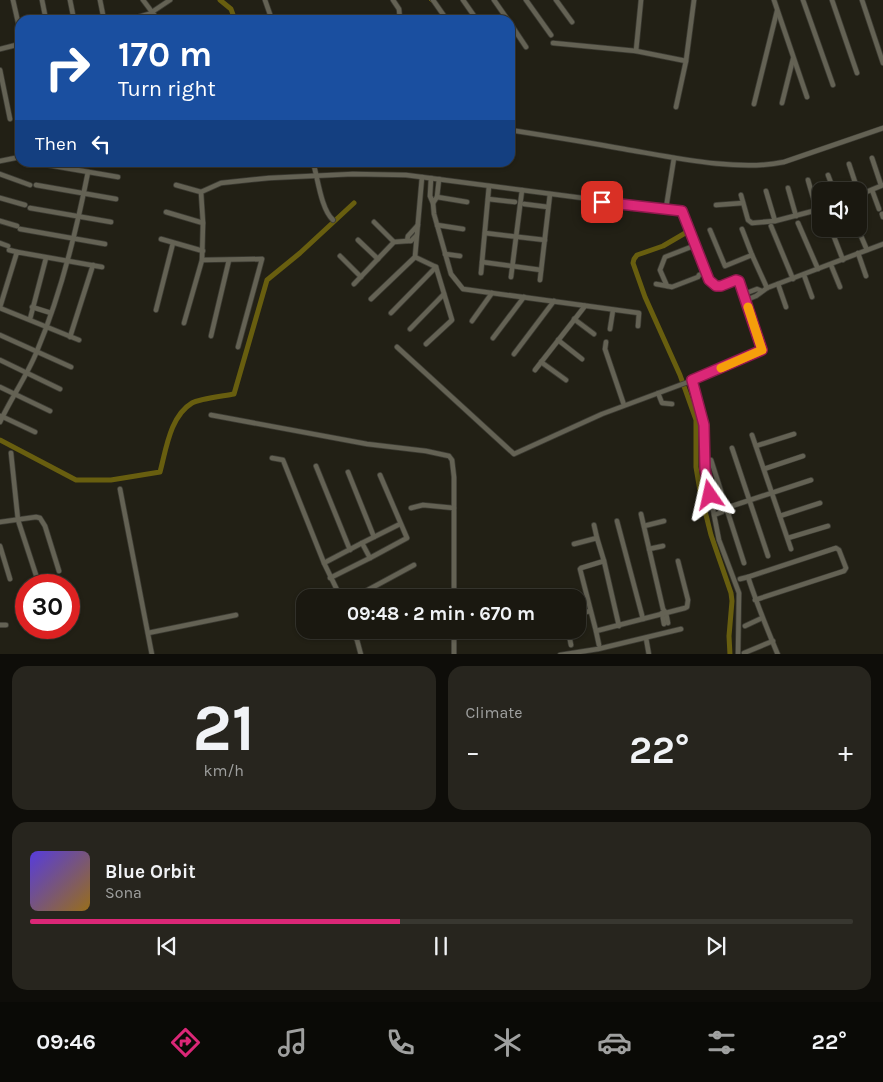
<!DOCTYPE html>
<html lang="en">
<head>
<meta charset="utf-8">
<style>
  :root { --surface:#1a1810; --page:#27251e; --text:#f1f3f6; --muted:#9fa09f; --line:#383730; --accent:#db2777 }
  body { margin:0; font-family:Karla,sans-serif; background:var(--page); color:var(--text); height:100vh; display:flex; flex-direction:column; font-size:19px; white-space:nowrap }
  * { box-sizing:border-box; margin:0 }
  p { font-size:16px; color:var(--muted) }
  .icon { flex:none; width:28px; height:28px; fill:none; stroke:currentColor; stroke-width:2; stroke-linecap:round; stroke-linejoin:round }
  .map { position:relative; height:654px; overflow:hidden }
  .details { display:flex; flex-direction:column; gap:12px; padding:12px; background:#0e0d09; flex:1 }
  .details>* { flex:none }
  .top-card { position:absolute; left:15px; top:15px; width:500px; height:152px; border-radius:15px; box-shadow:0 1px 4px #0004,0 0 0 1px var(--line); background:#1a4fa0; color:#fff; overflow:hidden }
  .buttons { position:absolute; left:812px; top:182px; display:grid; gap:10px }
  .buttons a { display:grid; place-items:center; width:55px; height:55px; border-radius:10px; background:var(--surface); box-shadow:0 1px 4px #0004,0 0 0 1px var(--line); font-size:25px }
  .speed { position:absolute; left:15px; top:574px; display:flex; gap:10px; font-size:25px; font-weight:700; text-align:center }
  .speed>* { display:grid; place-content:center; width:65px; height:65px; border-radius:50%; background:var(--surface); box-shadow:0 1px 4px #0004,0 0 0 1px var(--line); line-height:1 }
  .speed .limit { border:8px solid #d22; background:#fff; color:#111 }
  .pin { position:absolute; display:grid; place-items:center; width:42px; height:42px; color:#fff; margin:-21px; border-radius:10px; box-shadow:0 2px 8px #0006 }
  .me { position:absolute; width:55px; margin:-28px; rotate:349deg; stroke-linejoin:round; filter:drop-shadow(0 0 4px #0008) }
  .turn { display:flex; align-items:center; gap:18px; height:105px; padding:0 20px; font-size:22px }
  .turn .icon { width:65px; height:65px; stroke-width:2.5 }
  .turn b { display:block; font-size:35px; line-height:42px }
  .then { display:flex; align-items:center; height:48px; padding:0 20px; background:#0003; gap:10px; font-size:19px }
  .big { font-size:38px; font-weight:700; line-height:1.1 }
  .details .tile { flex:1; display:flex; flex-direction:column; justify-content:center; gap:8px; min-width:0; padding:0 18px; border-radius:15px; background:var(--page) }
  .details .dial { align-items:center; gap:0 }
  .dial b { font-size:65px; line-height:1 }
  .song { display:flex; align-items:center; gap:15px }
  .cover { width:60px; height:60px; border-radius:8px; background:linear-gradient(135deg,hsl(250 70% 55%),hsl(40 70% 35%)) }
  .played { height:5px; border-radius:2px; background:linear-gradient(90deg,var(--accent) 45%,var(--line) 45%) }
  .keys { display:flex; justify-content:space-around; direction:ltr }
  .heat { display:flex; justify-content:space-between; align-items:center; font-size:28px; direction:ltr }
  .details .tiles { flex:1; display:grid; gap:12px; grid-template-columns:1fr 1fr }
  .tile:last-child { grid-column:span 2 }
  .trip { position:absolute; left:296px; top:589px; width:290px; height:50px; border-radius:15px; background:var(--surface); box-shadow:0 1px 4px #0004,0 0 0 1px var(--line); font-weight:700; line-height:50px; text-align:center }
  .menu { display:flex; height:80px; justify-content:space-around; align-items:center; background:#0a0a06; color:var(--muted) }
  .menu .icon { width:35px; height:35px }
  .menu .current { color:var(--accent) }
  .menu b { font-size:22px; color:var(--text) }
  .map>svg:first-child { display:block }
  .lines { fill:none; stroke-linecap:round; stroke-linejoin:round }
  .stream { stroke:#685e0f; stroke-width:1 }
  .canal { stroke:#685e0f; stroke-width:5 }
  .minor-casing { stroke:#3c3b33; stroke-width:6 }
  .minor { stroke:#646254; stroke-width:4.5 }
  .route-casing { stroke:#8e194d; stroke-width:12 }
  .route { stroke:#db2777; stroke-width:9 }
  .slow { stroke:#f59e0b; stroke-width:9 }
</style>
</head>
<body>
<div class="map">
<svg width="883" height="655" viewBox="0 0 883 655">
  <rect width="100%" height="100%" fill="#222015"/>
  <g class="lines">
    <g class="stream">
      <path d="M429 0 434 5"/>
      <path d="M439 12 444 20"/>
    </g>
    <g class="canal">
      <path d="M220 0 231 9 235 20"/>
      <path d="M687 232 663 246 637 255 634 259 633 263 645 297 680 375 696 420V467L700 491 711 535 731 593 732 601 729 636 730 655"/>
      <path d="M0 440 76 480H111L160 472C166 450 170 416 192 403 199 399 224 396 234 394L267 280 300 253 354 203"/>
    </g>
    <defs>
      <g id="minor">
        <path d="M13 0 20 31"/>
        <path d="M42 0 46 20"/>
        <path d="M70 0 74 20"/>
        <path d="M100 0 104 20"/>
        <path d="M143 0 158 20"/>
        <path d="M265 0 272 20"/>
        <path d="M393 0 399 9 400 20"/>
        <path d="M433 0 447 20"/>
        <path d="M463 0 477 20"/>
        <path d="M494 0 508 20"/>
        <path d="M526 0 551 35"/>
        <path d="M556 0 572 22"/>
        <path d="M774 0 807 97"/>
        <path d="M803 0 833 85"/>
        <path d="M832 0 857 73"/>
        <path d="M862 0 883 63"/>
        <path d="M128 20 149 14 170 0"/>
        <path d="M510 23 526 47"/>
        <path d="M553 43 636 51 686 61"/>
        <path d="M0 49 20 44"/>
        <path d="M636 51 641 0"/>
        <path d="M0 70 10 119"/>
        <path d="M782 103 793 59"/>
        <path d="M754 104 777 11"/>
        <path d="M676 107 686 61 694 0"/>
        <path d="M510 130C548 136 586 142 624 149 671 157 738 172 784 162L883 128"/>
        <path d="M872 158 881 185"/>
        <path d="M0 161 20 157"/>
        <path d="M313 162C318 179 321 209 333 220"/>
        <path d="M42 164 118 177"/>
        <path d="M849 164 858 191"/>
        <path d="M0 174 30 185"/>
        <path d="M828 175 834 191"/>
        <path d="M431 178 430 196 433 203 437 197 439 179"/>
        <path d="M808 180 817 211"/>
        <path d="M36 185 116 199"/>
        <path d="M176 185 201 192"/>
        <path d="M788 188 796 216"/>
        <path d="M872 190 879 209"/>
        <path d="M766 191 775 221"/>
        <path d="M741 195 748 220 752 223 775 221 821 209"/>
        <path d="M859 195 883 185"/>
        <path d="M437 197 467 202"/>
        <path d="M0 198 25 205"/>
        <path d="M488 199 515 202"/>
        <path d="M433 203 434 214 451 274 463 289 639 313 638 326"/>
        <path d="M524 204 548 207"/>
        <path d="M716 205 743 203"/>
        <path d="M30 208 111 222"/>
        <path d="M666 208 674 158"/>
        <path d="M166 212 203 223"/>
        <path d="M859 213 862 212"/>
        <path d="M882 214 883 217"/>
        <path d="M0 221 17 226"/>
        <path d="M374 222 394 242"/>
        <path d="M798 223 818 269"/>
        <path d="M437 225 463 229"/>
        <path d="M771 226 793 279"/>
        <path d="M20 229 105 244"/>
        <path d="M742 229 752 255"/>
        <path d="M831 229 843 260"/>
        <path d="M858 229 867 250"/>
        <path d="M710 230 725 266 752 255 767 288 883 244"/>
        <path d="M485 233 545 240"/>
        <path d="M416 236 411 241H407L408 236 418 225"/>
        <path d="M161 239 203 251"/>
        <path d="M358 240 378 259"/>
        <path d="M0 243 8 246"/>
        <path d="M696 245 665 257 660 270 667 286 672 287 698 277 699 275 706 272"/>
        <path d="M9 250 17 252"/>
        <path d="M858 253 866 276"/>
        <path d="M445 254 460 256"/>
        <path d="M340 256 361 277"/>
        <path d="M415 257 436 267 452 320 426 344"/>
        <path d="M482 262 541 270"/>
        <path d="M831 265 840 287"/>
        <path d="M481 273 489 186"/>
        <path d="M804 275 812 297"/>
        <path d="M511 277 522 190"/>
        <path d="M540 280 550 194"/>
        <path d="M354 284 394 242 407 241"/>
        <path d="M656 284 667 286"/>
        <path d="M778 284 786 307"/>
        <path d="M744 294 757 289 762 291"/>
        <path d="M371 299 415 257 422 177"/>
        <path d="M746 300 756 296 767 288"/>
        <path d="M0 307 17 252 102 267"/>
        <path d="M32 307 51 313"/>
        <path d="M0 308 79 340"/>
        <path d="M156 310 173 243"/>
        <path d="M391 313 436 267"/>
        <path d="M30 319 46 258"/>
        <path d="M574 319 594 334"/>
        <path d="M472 321 492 293"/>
        <path d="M184 323 202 260"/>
        <path d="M410 329 444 294"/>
        <path d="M610 329 613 310"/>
        <path d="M0 335 71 367"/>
        <path d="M211 336 229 260"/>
        <path d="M70 337 93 265"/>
        <path d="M493 338 524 297"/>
        <path d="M558 340 582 359"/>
        <path d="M606 342 605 349 624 405"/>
        <path d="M238 347 262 259 202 260 203 223 201 192 221 183 269 178 353 174 406 175 682 211 709 279 716 285H721L736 280 739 281 763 350 688 382 602 414 514 454 397 347"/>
        <path d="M514 354 554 301"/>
        <path d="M0 360 60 389"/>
        <path d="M541 362 566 380"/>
        <path d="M535 370 585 306"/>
        <path d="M692 380 704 425 705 469 719 540 739 593 738 655"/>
        <path d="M0 387 50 411"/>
        <path d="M658 393 662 403 672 404"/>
        <path d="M211 415 367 444 426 451 449 456 452 460 454 477V598"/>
        <path d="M1 416 35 432"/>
        <path d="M0 422C11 398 27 376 37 351 61 294 76 233 88 172"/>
        <path d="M752 435 791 549"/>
        <path d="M756 446 794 434"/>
        <path d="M732 448 768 556"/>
        <path d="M11 453 18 520 37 578"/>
        <path d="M272 458 283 460 324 563"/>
        <path d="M711 460 744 563"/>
        <path d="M316 466 350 550"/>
        <path d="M764 469 803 456"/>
        <path d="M348 472 374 537"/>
        <path d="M120 489 152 655"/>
        <path d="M411 508 423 505 454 508"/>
        <path d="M712 508 720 506"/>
        <path d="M727 511 729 507 811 480"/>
        <path d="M641 514 663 609 666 613 668 623"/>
        <path d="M714 515 722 512"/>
        <path d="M780 516 820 503"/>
        <path d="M617 521 643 619"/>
        <path d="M0 522 36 517 40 518 45 526 59 571"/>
        <path d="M594 525 597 538"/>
        <path d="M644 526 664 521"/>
        <path d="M788 538 828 526"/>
        <path d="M362 543 400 524"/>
        <path d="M574 544 597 538 604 561"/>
        <path d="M0 546 10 579"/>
        <path d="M649 549 663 546"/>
        <path d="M330 578 370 558"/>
        <path d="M740 579 748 577"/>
        <path d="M559 593 560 598"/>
        <path d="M341 598 324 563 362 543 370 558 407 538 380 475"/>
        <path d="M353 598 414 565"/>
        <path d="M755 600 844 571 846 568 839 550 836 548 748 577C757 604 767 629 778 655"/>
        <path d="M662 613 664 624"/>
        <path d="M578 614 590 611"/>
        <path d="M0 625H6"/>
        <path d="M619 626 604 561 581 568 580 569 596 631 685 608 687 607 688 600 678 561"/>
        <path d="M745 626 762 618"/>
        <path d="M350 630 357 640 361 655"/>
        <path d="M454 630V655"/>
        <path d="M568 630 571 645"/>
        <path d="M596 631 599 645"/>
        <path d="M148 633 236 615"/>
        <path d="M646 638 649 655"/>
        <path d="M744 653 773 641"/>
        <path d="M560 655 598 649 681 629"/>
      </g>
    </defs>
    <use href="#minor" class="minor-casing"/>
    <use href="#minor" class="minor"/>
  </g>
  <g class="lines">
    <defs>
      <path id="route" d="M602 202 682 211 709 280 716 286H721L736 280 739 281 762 350 692 380 704 425 705 469 710 495"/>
    </defs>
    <use href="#route" class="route-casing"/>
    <use href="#route" class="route"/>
    <path class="slow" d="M721 368 762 350 748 307"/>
  </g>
</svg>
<div class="buttons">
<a><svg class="icon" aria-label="sound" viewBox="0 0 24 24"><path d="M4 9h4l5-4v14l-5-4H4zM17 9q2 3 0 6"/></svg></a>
</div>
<div class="speed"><div class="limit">30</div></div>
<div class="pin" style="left:602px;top:202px;background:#d93025"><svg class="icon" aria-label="arrive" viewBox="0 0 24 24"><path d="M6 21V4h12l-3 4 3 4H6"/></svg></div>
<svg class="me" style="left:710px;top:495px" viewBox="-20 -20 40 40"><path d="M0-17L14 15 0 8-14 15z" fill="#db2777" stroke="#fff" stroke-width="4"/></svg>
<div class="trip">09:48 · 2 min · 670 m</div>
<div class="top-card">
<div class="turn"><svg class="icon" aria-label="right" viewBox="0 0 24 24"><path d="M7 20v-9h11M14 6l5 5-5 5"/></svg><div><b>170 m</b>Turn right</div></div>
<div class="then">Then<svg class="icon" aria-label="left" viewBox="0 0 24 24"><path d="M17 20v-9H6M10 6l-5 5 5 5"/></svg></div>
</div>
</div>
<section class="details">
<div class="tiles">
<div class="tile dial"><b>21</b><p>km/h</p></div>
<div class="tile"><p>Climate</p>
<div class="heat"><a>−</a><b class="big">22°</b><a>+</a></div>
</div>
<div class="tile">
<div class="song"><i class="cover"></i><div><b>Blue Orbit</b><p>Sona</p></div></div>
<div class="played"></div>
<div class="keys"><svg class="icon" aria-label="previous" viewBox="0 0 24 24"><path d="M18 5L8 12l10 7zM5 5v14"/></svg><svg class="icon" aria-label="pause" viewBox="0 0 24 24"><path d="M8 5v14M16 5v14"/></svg><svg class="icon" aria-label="next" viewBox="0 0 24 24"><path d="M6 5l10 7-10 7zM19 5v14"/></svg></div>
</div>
</div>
</section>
<nav class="menu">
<b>09:46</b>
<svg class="icon current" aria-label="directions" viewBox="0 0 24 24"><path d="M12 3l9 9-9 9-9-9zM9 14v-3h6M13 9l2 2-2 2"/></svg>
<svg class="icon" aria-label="music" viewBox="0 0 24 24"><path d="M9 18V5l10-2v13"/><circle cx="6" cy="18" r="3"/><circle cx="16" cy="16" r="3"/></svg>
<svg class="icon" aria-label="phone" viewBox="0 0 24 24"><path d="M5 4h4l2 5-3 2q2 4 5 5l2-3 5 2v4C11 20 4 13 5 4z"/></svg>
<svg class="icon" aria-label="climate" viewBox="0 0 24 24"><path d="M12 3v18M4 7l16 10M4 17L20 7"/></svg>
<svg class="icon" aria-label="car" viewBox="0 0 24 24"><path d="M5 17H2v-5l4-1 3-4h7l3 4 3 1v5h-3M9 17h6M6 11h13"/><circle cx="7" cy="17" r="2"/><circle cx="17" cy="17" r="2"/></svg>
<svg class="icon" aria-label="filters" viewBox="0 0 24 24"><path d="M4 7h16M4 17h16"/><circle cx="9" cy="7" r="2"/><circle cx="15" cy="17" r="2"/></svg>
<b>22°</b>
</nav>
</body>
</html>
